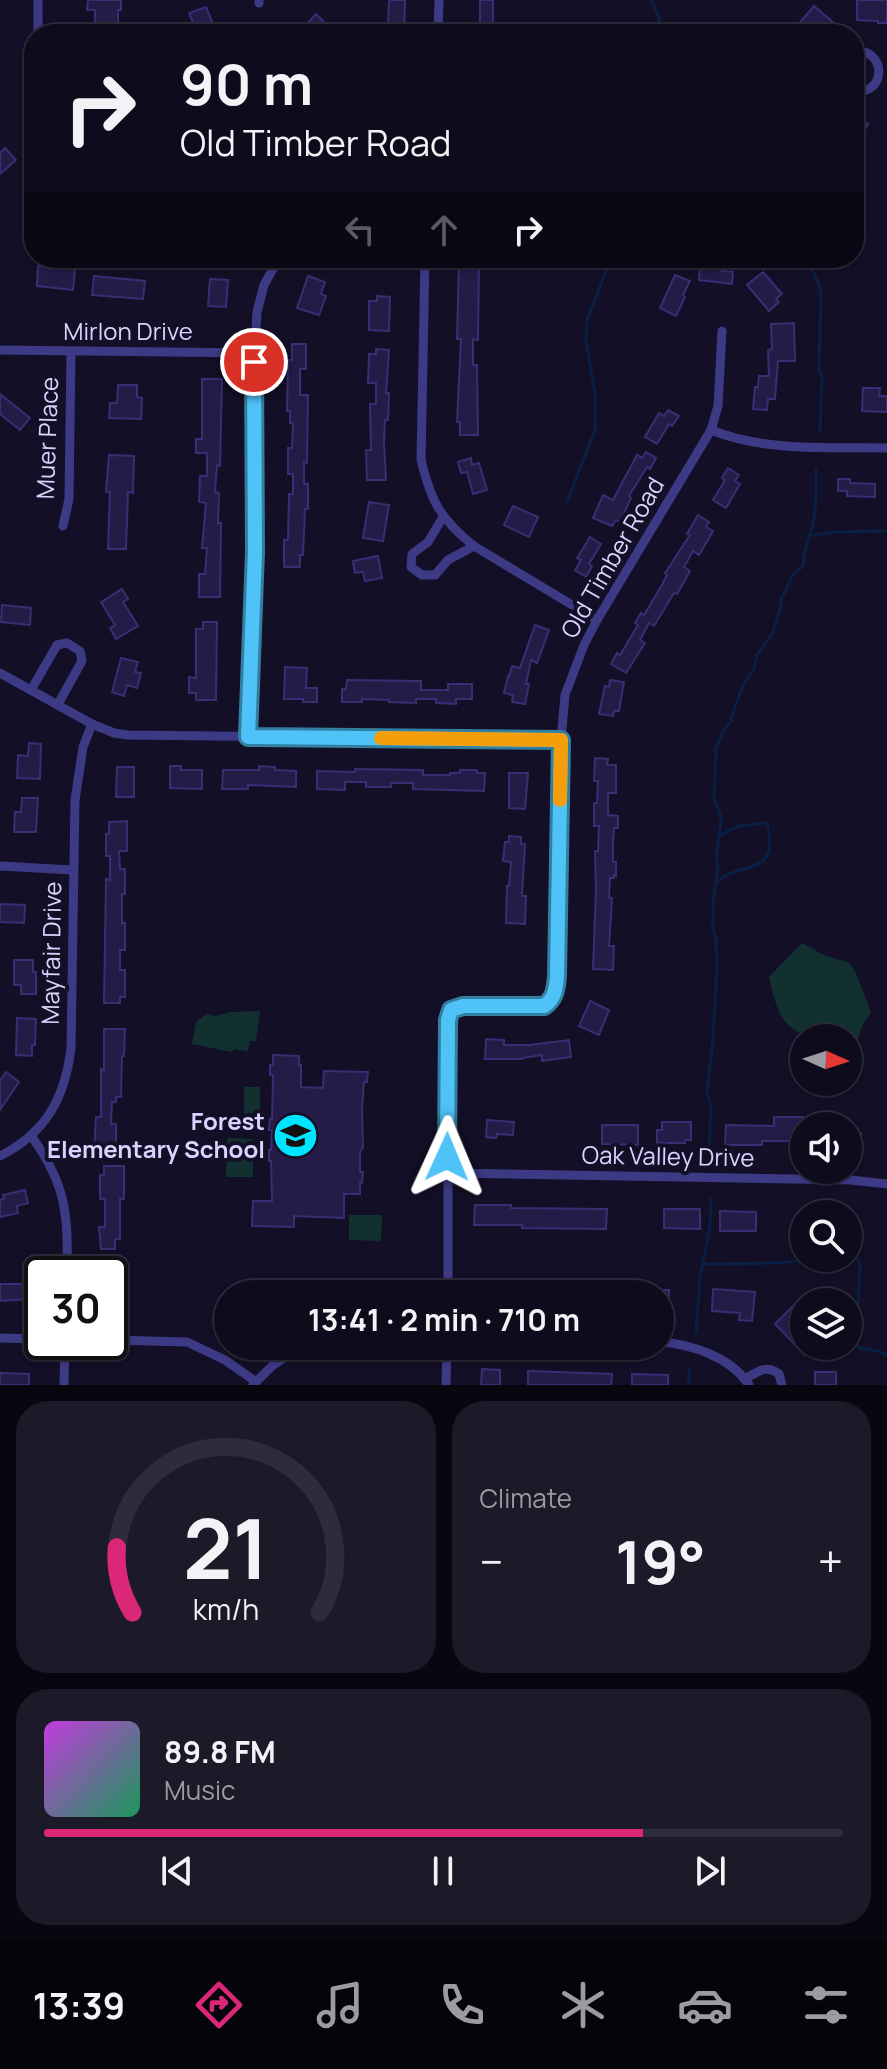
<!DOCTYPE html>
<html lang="en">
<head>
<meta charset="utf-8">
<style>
  :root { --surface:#0e0b1c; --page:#1c1929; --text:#f1f3f6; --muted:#9b9ba3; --line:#2e2b3b; --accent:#db2777 }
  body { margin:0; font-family:Manrope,sans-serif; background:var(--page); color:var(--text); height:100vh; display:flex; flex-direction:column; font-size:30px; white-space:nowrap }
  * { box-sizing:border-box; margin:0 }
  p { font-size:26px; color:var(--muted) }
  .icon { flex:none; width:44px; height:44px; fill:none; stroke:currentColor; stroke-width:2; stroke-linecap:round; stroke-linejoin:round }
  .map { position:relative; height:1385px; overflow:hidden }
  .drawer { display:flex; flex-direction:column; gap:16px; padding:16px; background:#08060f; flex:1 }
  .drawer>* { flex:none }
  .banner { position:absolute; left:24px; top:24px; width:840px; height:244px; border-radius:32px; box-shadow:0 2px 6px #0004,0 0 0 2px var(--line); background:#0e0b1c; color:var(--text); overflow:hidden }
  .needle { width:52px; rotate:93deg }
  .buttons { position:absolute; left:790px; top:1024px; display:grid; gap:16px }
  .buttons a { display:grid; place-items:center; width:72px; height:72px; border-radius:50%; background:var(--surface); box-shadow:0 2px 6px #0004,0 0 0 2px var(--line); font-size:40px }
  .speed { position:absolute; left:24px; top:1256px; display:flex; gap:16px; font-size:40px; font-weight:700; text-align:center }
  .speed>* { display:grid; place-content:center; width:104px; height:104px; border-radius:50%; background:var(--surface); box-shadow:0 2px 6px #0004,0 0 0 2px var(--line); line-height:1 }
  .speed .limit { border:4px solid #111; border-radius:12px; background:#fff; color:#111 }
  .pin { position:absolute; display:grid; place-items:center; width:68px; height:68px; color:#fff; margin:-34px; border:4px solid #fff; border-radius:50%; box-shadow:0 2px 8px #0007 }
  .me { position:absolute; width:88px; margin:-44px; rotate:1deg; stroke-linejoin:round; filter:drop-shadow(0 0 6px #0008) }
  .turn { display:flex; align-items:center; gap:28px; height:168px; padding:0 24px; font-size:36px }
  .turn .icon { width:104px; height:104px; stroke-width:2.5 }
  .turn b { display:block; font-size:56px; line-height:68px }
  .lanes { display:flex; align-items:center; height:76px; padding:0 24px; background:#0003; justify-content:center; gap:40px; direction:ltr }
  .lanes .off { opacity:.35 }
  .big { font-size:60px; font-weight:700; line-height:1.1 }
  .drawer .card { flex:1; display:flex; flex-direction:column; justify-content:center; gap:12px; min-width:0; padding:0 28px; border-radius:32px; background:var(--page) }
  .drawer .dial { align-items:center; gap:0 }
  .dial svg { height:208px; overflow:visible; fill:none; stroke:var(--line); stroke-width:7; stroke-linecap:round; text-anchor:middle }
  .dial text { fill:var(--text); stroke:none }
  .song { display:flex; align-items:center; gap:24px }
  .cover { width:96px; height:96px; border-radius:12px; background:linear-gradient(135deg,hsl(290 70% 55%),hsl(150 70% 35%)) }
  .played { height:8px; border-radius:4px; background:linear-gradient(90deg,var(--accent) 75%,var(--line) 75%) }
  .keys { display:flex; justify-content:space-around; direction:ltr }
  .heat { display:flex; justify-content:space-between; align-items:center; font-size:44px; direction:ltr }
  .drawer .tiles { flex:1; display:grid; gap:16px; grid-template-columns:1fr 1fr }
  .card:last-child { grid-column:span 2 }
  .trip { position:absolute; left:214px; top:1280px; width:460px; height:80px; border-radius:40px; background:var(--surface); box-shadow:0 2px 6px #0004,0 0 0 2px var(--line); font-weight:700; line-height:80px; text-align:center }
  .menu { display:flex; height:128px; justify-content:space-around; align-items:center; background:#06040b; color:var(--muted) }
  .menu .icon { width:56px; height:56px }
  .menu .current { color:var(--accent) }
  .menu b { font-size:36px; color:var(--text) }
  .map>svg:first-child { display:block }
  .green { fill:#12302f }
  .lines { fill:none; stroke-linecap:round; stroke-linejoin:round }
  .stream { stroke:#0a1f44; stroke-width:3 }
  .building { fill:#241b47; stroke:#3b2d73; stroke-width:2 }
  .street { stroke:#3d3a85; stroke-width:9 }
  .route-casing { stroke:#337fa1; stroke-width:20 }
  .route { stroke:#4fc3f7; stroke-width:14 }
  .slow { stroke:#f59e0b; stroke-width:14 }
  .labels { text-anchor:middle; stroke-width:8; stroke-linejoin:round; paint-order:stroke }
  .street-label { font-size:24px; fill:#d9d4ff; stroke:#130f26 }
  .poi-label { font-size:24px; font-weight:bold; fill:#d9d4ff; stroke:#130f26; text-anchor:end }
</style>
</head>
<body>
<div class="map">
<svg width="887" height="1385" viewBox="0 0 887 1385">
  <rect width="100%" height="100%" fill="#130f26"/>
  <g class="green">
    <path d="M802 943 826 956 848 962 855 971 871 1012 861 1028 857 1043 848 1047V1038C793 1038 781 1033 769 977Z"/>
    <path d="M260 1011 256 1041H250L248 1051 234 1049 232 1052 192 1044 196 1022 207 1014 215 1016 231 1012Z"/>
    <rect x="244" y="1087" width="16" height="45"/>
    <path d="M227 1138 253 1139V1177H226Z"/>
    <path d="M349 1215H382L381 1241 349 1240Z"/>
  </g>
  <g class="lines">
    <g class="stream">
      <path d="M651 0 659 17 662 34"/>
      <path d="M803 258 815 275 820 288 821 298 819 369 822 376 820 431"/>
      <path d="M567 502 595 430V395L586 341 587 320 605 274 616 258"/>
      <path d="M809 536 835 532 887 531"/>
      <path d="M715 884C739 858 781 880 767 823L739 826 720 835"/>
      <path d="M711 1163 709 1149 711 1108 707 1090 713 1040 717 966 716 939 712 926 714 916 713 905 718 865 716 857 721 822 720 813 714 798 716 748 724 730 731 721 735 706 743 686 754 669 757 655 773 632 781 605V598C787 592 786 586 791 578 794 573 799 570 803 566 803 552 808 541 812 528 817 508 816 489 816 469"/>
      <path d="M848 1256 854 1257 860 1263 856 1343 859 1348 878 1351 887 1355"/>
      <path d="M702 1264 775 1263 830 1258"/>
      <path d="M696 1332 700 1277 710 1227 711 1199"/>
      <path d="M688 1385 690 1369"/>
    </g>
  </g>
  <g class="building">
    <path d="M88 0H121V10H118V34H95V10H87Z"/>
    <path d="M389 0H405L404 34H383V25H388Z"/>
    <path d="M480 0H493V25H500V34H476V24H480Z"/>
    <path d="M857 0H887V23H878V21L857 20Z"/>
    <path d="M814 6 835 24 827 34 819 28 814 34H790Z"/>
    <path d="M206 7 217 34H174L194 25 189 13Z"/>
    <path d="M316 14 336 34H303L310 27 307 24Z"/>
    <path d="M854 117 868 124 854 151Z"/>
    <path d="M5 148 16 160 0 174V153Z"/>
    <path d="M372 258H388L387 269 372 268Z"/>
    <path d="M700 259 723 261 722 271 733 272 732 284 699 280Z"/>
    <path d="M459 260 479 261 478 340 473 339V365H477L478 435H460V422H457L461 339H457Z"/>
    <path d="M38 266 75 269 73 290 37 286Z"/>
    <path d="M763 272 782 294 776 299 779 302 769 311 747 285Z"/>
    <path d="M675 275 690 281 683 295 685 297 676 316 660 308Z"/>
    <path d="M94 276 145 281 143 299 92 295Z"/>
    <path d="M308 276 325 282 321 294 326 296 319 315 297 308Z"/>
    <path d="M210 279 228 280 226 307 208 306Z"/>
    <path d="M377 296 390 297 389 331 369 330V301H377Z"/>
    <path d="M794 323 795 361H778L775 399H768L767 410 753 409 755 387H758L759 376H769L768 350 772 349 771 324Z"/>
    <path d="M292 344H306V369H300V395H308L307 463 304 462V484H308V509H305L303 555H300V567H284V540H288L289 494H293V474H288V448H292L293 423H290V411H287L288 360H292Z"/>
    <path d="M376 349 389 350 386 393H389L388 420H385L384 442 386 480H367L366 450H371L370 404H376V383H368L369 354H376Z"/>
    <path d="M202 379H222L220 466 217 465 215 492 219 493 218 523H221L220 597H199V574H205L207 548H202L206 503 199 502 200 476H207V453H196V439H202Z"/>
    <path d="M118 385H137V397L142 398 141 419 109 418 110 403H117Z"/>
    <path d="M863 388H880L879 396H887V412L862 411Z"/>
    <path d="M0 394 30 418 20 430 0 414Z"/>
    <path d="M668 410 679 416 672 426 669 424 657 444 645 437 659 413 664 416Z"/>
    <path d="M646 452 656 458 650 469 647 467 629 496 631 498 620 522 616 520 612 526 593 518 603 495 613 500 637 455 642 458Z"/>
    <path d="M109 455 134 456 133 493 128 492 126 549H108L110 492H106Z"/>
    <path d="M471 458 472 465 479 463 487 490 473 494 467 472 461 473 458 462Z"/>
    <path d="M728 468 739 475 735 481 740 484 726 508 713 500 725 480 722 478Z"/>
    <path d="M838 479H850V483L875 484V497L847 496V491H838Z"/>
    <path d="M369 502 389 505 383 541 363 538Z"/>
    <path d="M513 506 538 517 529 537 504 525Z"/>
    <path d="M698 515 709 522 706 527 713 531 699 555 693 551 684 567 690 571 677 594 674 593 654 626 649 623 640 640 645 643 626 673 611 664 617 653 620 655 638 625 635 623 641 613 644 615 662 585 667 575 665 573 690 535 687 534Z"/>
    <path d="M590 537 601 544 589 564 592 566 586 577 575 570 581 560 577 558Z"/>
    <path d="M378 556 382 578 365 581 363 572 355 573 353 561Z"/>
    <path d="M122 589 128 599 123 602 138 626 116 639 110 628 115 625 101 602Z"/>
    <path d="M2 605 31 608 30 625 1 622Z"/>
    <path d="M203 622H217L216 700H196V693H189V677L196 678V629H203Z"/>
    <path d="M535 625 549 630 537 663 531 660 526 684H529L525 704 512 702 513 695 504 693 508 676 509 677 512 666 520 668Z"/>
    <path d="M121 658 138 662 135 672 141 673 137 688 127 685 124 696 112 692Z"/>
    <path d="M285 667 307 668 306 688H317V702H303V699H284Z"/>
    <path d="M347 680 421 681V690H448V684H472V699H456V704L436 703V699H416V703L389 702V700L362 699V702H342V689H346Z"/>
    <path d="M610 680 624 682 619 711H614L613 716 599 714 605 686 609 687Z"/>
    <path d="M29 743 41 744 40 779 17 778 18 755 28 756Z"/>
    <path d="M595 758 608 759 607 765H616V793H608V815L618 816V828H614L613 841V862H616V876L614 875V878H610L609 898H612L609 946H614L613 970 593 969 596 888 595 851H598L599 826H594V803H597L598 781H594Z"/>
    <path d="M170 766H181V770H202V789L170 788Z"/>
    <path d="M259 766 275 767V770L296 771V787L248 785V789H222L223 770H259Z"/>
    <path d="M117 767H134V797H116Z"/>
    <path d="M355 769 423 770V775H450V773H460V770H477V773H485L484 791 413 789V783H391V787H366V782H345V790L317 789V771L355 772Z"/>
    <path d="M509 773H528L525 809 509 808Z"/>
    <path d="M22 798H38L36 832H14L15 812H21Z"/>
    <path d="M127 821V851H119L120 869H125V894H122V923H125V950H120V970H125V997H120V1003H104L106 879 110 880V856H106V834H109V822Z"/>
    <path d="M509 836 521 837V844H525L522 896H526L525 924 506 923 507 886H509L511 862 503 861 505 842H509Z"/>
    <path d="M0 904 25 905 24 923 0 922Z"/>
    <path d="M14 960H33V972H36V994H21V985H14Z"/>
    <path d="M590 1001 609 1010 599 1035 579 1026Z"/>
    <path d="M17 1018 36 1019 35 1045H32V1056L16 1055Z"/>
    <path d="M104 1029H125L124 1056H122L121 1097H116V1102H112L111 1124H116V1143H108V1154L94 1153 96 1117H101V1069L104 1070Z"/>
    <path d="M486 1039 504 1040V1045H529L569 1040 571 1057 542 1061V1055L522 1058V1059H485Z"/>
    <path d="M273 1055 299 1056V1065H301V1087L323 1088 324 1071 368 1072 367 1082H364L362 1109 363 1147 360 1152V1172H363L362 1183H360V1194H344V1218L294 1216V1227L252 1226 253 1201H272L271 1161H269V1150H271L272 1130H269L270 1119H272L273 1075H270V1065H273Z"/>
    <path d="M6 1072 19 1082 0 1110V1081Z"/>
    <path d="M774 1117H803L804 1146 794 1145V1141H762V1145H725L726 1125 774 1126Z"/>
    <path d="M487 1120 514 1122 513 1135 497 1134 496 1138 486 1137Z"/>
    <path d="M662 1122H691V1140H685V1143H657V1130H662Z"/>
    <path d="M602 1125H638V1145L602 1144Z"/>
    <rect x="848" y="1133" width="13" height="13"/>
    <path d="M104 1166H124V1199H120V1239H115V1249H101L99 1227H105V1199H100V1175H104Z"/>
    <path d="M25 1190 28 1203 17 1206 18 1213 0 1217V1200L4 1199 3 1195Z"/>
    <path d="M475 1205H511V1208L607 1209 606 1229 522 1228V1225H474Z"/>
    <path d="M664 1209H700V1229L664 1228Z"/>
    <path d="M720 1211 756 1212V1231H720Z"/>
    <path d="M481 1283H518L517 1294H481Z"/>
    <path d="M0 1284H28V1299L0 1301Z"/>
    <path d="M713 1289 755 1292 752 1321 739 1320 740 1313 712 1311Z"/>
    <rect x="660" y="1290" width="9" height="17"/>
    <path d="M793 1306 804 1317V1354L775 1324Z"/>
    <path d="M482 1369 500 1370V1385H481Z"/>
    <path d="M528 1371 612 1374 611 1385H528Z"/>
    <rect x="815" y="1372" width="21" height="13"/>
    <path d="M0 1373 29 1374V1385H0Z"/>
    <path d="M632 1374 668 1375V1385H632Z"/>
  </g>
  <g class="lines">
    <g class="street">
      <path d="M259 3V0"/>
      <path d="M38 34V0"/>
      <path d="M438 34 439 0"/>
      <path d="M854 52C887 47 887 96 854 91"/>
      <path d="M34 95C28 109 21 120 34 132"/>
      <path d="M425 258 421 460C431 501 440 519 474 546L597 620"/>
      <path d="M0 350 255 353"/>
      <path d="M711 430C766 452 829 447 887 448"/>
      <path d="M443 517 428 542 412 554 411 567 422 575H435L448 560 474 546"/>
      <path d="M63 526 69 499 71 352"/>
      <path d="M0 673 92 724 114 733 128 735 561 740"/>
      <path d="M31 690 57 645 67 643 80 651 82 661 58 704"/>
      <path d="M248 737 255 552 254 362 257 312 264 285 279 258"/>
      <path d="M0 866 73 870"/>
      <path d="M32 1137C67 1186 68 1215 67 1274"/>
      <path d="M0 1156C46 1133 65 1098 71 1048L75 800 83 747 92 724"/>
      <path d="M447 1173 851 1180 887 1184"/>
      <path d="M448 1294V1020L451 1010 463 1006H544L549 1003 555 992 561 740 565 695 584 645 597 620 711 430 718 406 722 331"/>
      <path d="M0 1338 42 1339"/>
      <path d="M110 1340 187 1342 225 1360 255 1381"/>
      <path d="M660 1342C691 1344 731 1357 749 1385"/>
      <path d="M745 1379C757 1372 766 1364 779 1374L782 1385"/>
      <path d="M64 1385 65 1342"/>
      <path d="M253 1385 272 1366 301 1346"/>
      <path d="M446 1385 447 1346"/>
    </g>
  </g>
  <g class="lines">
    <defs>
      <path id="route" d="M254 362 255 552 248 737 561 740 557 976C556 988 555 999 544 1006H463L451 1010 448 1020 447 1157"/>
    </defs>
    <use href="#route" class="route-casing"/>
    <use href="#route" class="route"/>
    <path class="slow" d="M381 738 561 740 560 800"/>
  </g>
  <defs>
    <symbol id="school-disc" viewBox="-11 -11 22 22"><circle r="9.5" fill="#00e5ff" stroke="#130f26"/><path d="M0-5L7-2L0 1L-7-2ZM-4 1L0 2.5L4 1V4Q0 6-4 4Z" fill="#111"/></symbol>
  </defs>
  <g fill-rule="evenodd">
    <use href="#school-disc" x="270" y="1110" width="51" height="51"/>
  </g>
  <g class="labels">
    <g class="street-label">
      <text x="128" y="340">Mirlon Drive</text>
      <text transform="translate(48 438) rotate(-88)" y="8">Muer Place</text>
      <text transform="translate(613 558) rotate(-60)" y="8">Old Timber Road</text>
      <text transform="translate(52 953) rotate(-89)" y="8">Mayfair Drive</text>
      <text transform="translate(668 1157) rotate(1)" y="8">Oak Valley Drive</text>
    </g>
    <g class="poi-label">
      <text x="265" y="1130">Forest<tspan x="265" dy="28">Elementary School</tspan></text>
    </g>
  </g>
</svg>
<div class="buttons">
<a><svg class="needle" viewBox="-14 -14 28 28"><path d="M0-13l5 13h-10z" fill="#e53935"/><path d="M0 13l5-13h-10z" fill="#9b9ba3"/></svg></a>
<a><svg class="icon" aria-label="sound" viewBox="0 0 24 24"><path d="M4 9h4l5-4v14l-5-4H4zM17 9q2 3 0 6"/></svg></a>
<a><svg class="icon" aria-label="search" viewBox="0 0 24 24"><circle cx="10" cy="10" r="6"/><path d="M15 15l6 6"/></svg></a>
<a><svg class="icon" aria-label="layers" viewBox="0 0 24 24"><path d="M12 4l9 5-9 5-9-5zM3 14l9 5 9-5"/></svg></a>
</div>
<div class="speed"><div class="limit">30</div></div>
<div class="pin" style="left:254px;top:362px;background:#d93025"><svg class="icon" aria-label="arrive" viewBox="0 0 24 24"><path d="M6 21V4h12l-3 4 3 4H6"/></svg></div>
<svg class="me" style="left:447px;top:1157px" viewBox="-20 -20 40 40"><path d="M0-17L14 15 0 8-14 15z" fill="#4fc3f7" stroke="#fff" stroke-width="4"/></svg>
<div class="trip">13:41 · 2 min · 710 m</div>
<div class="banner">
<div class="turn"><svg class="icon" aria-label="right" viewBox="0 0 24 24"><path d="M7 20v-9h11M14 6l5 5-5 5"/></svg><div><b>90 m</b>Old Timber Road</div></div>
<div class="lanes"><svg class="icon off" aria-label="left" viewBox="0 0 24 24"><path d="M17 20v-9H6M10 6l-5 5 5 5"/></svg><svg class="icon off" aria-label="ahead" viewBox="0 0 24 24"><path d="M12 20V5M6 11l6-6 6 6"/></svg><svg class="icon" aria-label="right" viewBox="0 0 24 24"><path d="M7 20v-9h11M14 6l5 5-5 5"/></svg></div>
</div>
</div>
<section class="drawer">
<div class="tiles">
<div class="card dial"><svg viewBox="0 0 100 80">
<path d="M14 69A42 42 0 1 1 86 69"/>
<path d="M14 69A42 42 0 0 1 8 44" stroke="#db2777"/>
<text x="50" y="56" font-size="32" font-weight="700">21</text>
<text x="50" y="72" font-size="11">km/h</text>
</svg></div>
<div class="card"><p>Climate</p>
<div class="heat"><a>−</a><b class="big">19°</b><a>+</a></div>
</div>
<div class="card">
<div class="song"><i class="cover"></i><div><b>89.8 FM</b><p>Music</p></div></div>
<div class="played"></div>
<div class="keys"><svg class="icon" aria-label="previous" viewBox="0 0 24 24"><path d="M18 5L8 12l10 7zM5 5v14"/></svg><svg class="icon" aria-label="pause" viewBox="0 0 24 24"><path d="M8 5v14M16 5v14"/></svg><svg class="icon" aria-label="next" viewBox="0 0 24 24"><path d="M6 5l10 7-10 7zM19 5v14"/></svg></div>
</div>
</div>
</section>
<nav class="menu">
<b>13:39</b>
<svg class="icon current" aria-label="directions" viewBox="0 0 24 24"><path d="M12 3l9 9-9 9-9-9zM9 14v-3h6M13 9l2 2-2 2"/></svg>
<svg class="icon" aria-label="music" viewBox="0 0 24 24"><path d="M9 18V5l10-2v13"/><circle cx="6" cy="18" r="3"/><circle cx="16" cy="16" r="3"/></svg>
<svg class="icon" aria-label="phone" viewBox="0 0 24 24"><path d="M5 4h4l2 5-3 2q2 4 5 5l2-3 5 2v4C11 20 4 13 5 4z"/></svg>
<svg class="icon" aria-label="climate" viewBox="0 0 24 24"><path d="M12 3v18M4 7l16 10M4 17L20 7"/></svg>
<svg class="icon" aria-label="car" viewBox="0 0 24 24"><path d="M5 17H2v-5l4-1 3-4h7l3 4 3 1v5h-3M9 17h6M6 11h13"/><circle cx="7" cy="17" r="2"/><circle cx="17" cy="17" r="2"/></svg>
<svg class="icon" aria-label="filters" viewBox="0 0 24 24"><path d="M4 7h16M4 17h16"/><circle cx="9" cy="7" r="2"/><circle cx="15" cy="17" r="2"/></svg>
</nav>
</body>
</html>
